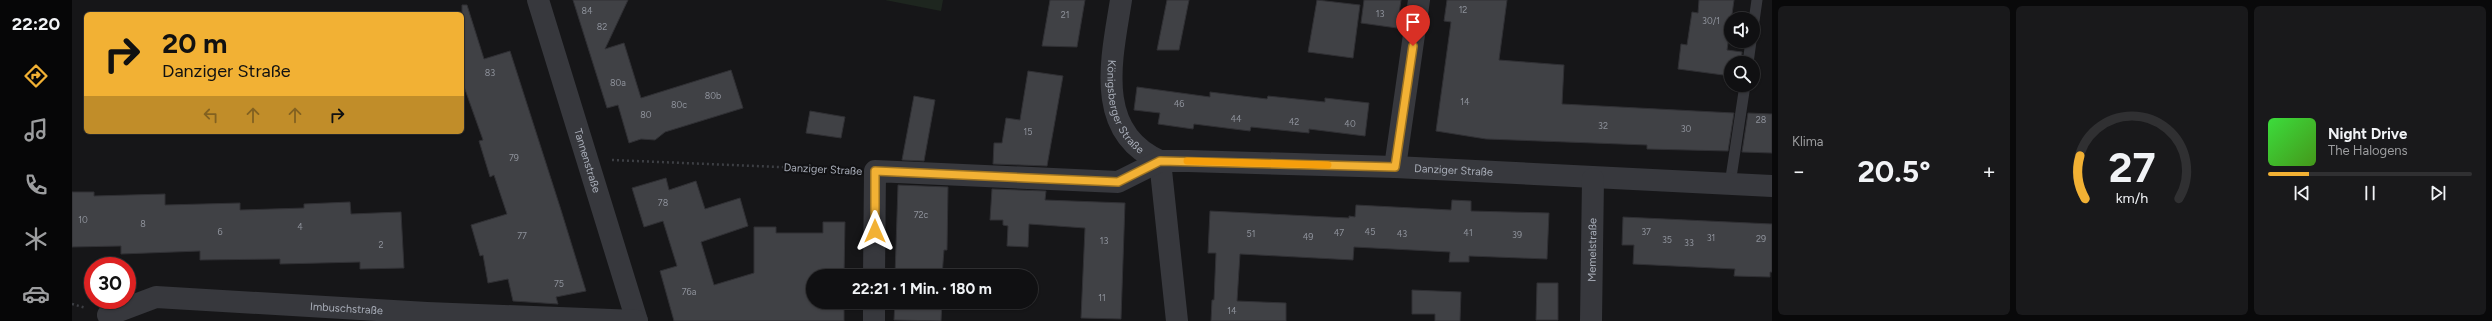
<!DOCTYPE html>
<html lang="de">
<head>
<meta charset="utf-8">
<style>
  :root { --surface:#101012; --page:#19191b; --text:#f1f3f6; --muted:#9c9d9f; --line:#303032; --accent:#f2b134 }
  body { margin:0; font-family:Figtree,sans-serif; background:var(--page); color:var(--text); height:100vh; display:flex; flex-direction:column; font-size:15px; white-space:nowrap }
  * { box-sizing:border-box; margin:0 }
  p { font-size:13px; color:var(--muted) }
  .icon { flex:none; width:22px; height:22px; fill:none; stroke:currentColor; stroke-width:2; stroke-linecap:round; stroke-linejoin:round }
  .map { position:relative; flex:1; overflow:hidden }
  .details { display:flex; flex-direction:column; gap:6px; padding:6px; background:#09090a; width:720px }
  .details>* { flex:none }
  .top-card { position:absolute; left:12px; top:12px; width:380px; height:122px; border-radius:6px; box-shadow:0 1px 3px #0004,0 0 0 1px var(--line); background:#f2b134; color:#111; overflow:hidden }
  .controls { position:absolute; left:1652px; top:12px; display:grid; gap:8px }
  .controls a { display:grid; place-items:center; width:36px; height:36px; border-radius:50%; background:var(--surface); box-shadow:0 1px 3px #0004,0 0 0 1px var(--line); font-size:20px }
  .speed { position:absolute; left:12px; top:257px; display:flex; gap:8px; font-size:20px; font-weight:700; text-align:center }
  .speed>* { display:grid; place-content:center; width:52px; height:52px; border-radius:50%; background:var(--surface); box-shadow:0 1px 3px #0004,0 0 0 1px var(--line); line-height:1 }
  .speed .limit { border:6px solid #d22; background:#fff; color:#111 }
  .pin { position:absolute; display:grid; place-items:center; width:34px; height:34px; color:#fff; margin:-41px -17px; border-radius:50% 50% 50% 0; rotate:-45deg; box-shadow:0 0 4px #0007 }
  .pin .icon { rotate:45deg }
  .me { position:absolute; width:44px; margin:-22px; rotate:0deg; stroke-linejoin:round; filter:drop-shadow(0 0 3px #0008) }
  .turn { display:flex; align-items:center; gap:14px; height:84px; padding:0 12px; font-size:18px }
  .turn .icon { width:52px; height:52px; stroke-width:2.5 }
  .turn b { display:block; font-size:28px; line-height:34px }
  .lanes { display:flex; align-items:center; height:38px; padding:0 12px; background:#0003; justify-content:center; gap:20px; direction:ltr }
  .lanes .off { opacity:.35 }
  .big { font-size:30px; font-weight:700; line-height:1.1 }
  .details .card { flex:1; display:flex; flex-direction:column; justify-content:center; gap:6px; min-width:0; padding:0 14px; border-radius:6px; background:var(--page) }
  .details .dial { align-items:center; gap:0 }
  .dial svg { height:104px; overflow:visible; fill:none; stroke:var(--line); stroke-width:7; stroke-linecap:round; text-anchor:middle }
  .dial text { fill:var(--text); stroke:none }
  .song { display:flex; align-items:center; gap:12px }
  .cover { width:48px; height:48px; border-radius:6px; background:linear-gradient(135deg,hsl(120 70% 55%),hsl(100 70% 35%)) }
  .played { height:4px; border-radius:2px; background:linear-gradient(90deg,var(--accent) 20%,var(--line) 20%) }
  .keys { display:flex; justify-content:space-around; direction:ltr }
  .heat { display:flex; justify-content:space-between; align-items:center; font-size:22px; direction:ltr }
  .details .tiles { flex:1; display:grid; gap:6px; grid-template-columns:repeat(3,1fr) }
  .trip { position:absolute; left:734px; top:269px; width:232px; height:40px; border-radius:20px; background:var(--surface); box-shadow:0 1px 3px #0004,0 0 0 1px var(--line); font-weight:700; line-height:40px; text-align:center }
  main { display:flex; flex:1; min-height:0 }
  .dock { display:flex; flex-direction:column; width:72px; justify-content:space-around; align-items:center; background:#060607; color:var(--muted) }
  .dock .icon { width:28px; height:28px }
  .dock .selected { color:var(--accent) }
  .dock b { font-size:18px; color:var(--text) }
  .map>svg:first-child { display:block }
  .green { fill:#1e261f }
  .building { fill:#404145; stroke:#303034 }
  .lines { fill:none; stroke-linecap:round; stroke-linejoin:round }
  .path { stroke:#3d3f44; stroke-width:2.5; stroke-dasharray:2 3; stroke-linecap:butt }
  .lane { stroke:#37383d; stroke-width:11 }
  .street { stroke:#37383d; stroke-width:22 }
  .route-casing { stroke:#9d7322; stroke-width:10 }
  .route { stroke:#f2b134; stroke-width:7 }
  .slow { stroke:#f59e0b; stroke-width:7 }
  .labels { text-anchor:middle; stroke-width:4; stroke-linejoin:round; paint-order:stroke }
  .number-label { font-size:9px; fill:#8e929b }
  .street-label { font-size:11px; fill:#a8adb8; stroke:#111113 }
</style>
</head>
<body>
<main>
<nav class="dock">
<b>22:20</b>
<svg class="icon selected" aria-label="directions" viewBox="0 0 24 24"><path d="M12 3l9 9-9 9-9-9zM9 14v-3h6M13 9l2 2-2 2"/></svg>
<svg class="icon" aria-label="music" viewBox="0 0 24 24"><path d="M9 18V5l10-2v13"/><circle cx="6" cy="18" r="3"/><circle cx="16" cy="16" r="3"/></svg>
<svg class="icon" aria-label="phone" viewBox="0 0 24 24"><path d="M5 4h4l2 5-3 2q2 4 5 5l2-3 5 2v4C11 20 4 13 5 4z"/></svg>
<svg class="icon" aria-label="climate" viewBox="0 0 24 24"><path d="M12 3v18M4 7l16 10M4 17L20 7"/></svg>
<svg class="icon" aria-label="car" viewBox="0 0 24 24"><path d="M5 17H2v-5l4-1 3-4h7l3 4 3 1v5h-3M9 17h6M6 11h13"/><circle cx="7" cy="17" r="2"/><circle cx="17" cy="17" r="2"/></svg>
</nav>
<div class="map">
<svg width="1700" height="321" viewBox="0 0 1700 321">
  <rect width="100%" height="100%" fill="#161618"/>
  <path class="green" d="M813 0H871L869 11Z"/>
  <g class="building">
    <path d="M501 0H556L533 49 552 43 569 98 659 70 671 108 593 132 583 140 569 139 557 143 546 105 535 108Z"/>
    <path d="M978 0H1013L1005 47 970 46Z"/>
    <path d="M1095 0H1117L1107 50H1085Z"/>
    <path d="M1245 0 1288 5 1281 58 1236 52Z"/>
    <path d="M1292 0H1329L1325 28 1289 23Z"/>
    <path d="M1375 0H1435L1427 60 1492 65 1490 104 1662 113 1656 151 1575 149V145L1414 139 1364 131 1379 22 1372 21Z"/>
    <path d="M1627 0H1662L1655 50 1670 52 1669 63H1659V76L1606 69 1609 44 1615 45 1620 12 1626 13Z"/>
    <path d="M390 5H395L412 59 438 51 489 210 514 291 484 297 486 304 441 301 436 279 416 283 411 255 408 256 399 225 435 214 422 175 418 177 407 141 411 140 390 81Z"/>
    <path d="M956 71 991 76 975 166 921 164 922 143H930L934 118 948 120Z"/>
    <path d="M1065 87 1138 97V92L1195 99 1196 96 1253 102V98L1297 103 1293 136 1237 129V133L1179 127 1178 131 1122 124 1121 129 1086 124 1088 113 1062 110Z"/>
    <path d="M842 96 863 100 852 161 830 160Z"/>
    <path d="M738 111 773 117 769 138 734 133Z"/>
    <path d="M1676 113 1700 114V153L1670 152Z"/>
    <path d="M594 178 597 190 624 181 633 209 668 198 676 226 629 242 642 285 682 273V227H704V233H751V222H773L772 276H741V302H772V321H602L588 271 605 266 591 221 572 227 560 188Z"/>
    <path d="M826 185 876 187 875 250H872L870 276H823Z"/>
    <path d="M920 189 974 191 973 200 1053 203 1049 319 1009 318 1013 228 957 224 956 247 935 246 936 226 931 225V220H918Z"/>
    <path d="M0 192H22V196L93 194V205L168 203V210L232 208V204L278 202 279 214 329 212 332 268 288 269V262L208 264V259L128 260V251L49 254V246L0 247Z"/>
    <path d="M1380 200 1399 201V211L1477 213 1475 259 1397 256V262H1377L1378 252 1282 247 1281 260 1168 254 1165 301 1214 303V321H1139L1140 300H1142L1144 253H1136L1138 211 1277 218V216L1283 217 1284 205 1379 210Z"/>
    <path d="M1551 217 1700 224V272H1698V277L1662 276 1663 269 1561 264 1562 245H1550Z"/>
    <path d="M1465 283H1486V320H1464Z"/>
    <path d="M1340 290 1389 292 1388 321H1363V314H1340Z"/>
    <path d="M823 302H870L869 321 822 320Z"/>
  </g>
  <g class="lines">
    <g class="path">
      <path d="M540 160 779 170"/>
      <path d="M0 304 14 308"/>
    </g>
    <g class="lane">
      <path d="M1681 28 1685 0"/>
      <path d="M1676 63 1679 41"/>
      <path d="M1658 184 1673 85"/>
    </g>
    <g class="street">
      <path id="s1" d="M466 0 565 321"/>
      <path id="s2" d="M1049 0C1040 57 1021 132 1088 161"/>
      <path d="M1088 161 1105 321"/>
      <path d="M1323 167 1347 0"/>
      <path id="s3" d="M802 276 803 171 1046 182 1088 161H1116L1323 167 1700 186"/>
      <path id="s4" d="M36 315 84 297 355 313 565 321"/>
      <path d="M802 321V302"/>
      <path id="s5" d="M1519 321 1521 179"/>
    </g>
  </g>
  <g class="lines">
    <defs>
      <path id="route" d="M803 231V171L1046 182 1088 161 1323 167 1341 46"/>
    </defs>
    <use href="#route" class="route-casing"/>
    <use href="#route" class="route"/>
    <path class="slow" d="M1115 161 1256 165"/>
  </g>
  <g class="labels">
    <g class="number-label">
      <text x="1391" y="13">12</text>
      <text x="515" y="14">84</text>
      <text x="1308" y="17">13</text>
      <text x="993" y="18">21</text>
      <text x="1639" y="24">30/1</text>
      <text x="530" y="30">82</text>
      <text x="418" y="76">83</text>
      <text x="546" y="86">80a</text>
      <text x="641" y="99">80b</text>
      <text x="1393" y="105">14</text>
      <text x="1107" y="107">46</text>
      <text x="607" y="108">80c</text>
      <text x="574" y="118">80</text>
      <text x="1164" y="122">44</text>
      <text x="1689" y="123">28</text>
      <text x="1222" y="125">42</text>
      <text x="1278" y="127">40</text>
      <text x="1531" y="129">32</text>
      <text x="1614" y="132">30</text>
      <text x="956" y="135">15</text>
      <text x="442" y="161">79</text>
      <text x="591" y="206">78</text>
      <text x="849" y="218">72c</text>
      <text x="11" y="223">10</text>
      <text x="71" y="227">8</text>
      <text x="228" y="230">4</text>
      <text x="148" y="235">6</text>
      <text x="1298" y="235">45</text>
      <text x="1574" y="235">37</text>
      <text x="1267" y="236">47</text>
      <text x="1396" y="236">41</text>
      <text x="1179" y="237">51</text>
      <text x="1330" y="237">43</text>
      <text x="1445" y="238">39</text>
      <text x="450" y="239">77</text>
      <text x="1236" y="240">49</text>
      <text x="1639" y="241">31</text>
      <text x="1689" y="242">29</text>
      <text x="1595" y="243">35</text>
      <text x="1032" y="244">13</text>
      <text x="1617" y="246">33</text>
      <text x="309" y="248">2</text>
      <text x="487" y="287">75</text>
      <text x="617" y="295">76a</text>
      <text x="1030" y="301">11</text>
      <text x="1160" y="314">14</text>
    </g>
    <g class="street-label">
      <text dy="4" stroke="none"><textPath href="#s2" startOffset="111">Königsberger Straße</textPath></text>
      <text dy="4" stroke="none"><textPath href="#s1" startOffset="168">Tannenstraße</textPath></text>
      <text transform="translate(751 169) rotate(3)" y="4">Danziger Straße</text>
      <text dy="4" stroke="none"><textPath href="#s3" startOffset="689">Danziger Straße</textPath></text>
      <text dy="4" stroke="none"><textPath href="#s5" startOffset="71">Memelstraße</textPath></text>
      <text dy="4" stroke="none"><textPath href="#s4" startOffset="242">Imbuschstraße</textPath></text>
    </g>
  </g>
</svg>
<div class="controls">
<a><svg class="icon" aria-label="sound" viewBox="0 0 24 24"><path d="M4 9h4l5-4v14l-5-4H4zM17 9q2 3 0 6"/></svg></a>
<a><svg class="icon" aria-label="search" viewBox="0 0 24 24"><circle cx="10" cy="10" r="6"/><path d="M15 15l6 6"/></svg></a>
</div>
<div class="speed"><div class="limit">30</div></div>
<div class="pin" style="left:1341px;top:46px;background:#d93025"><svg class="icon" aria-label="arrive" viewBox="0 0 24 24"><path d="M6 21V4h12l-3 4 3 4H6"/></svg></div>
<svg class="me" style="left:803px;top:231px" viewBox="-20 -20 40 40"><path d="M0-17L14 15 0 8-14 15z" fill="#f2b134" stroke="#fff" stroke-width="4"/></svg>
<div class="trip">22:21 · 1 Min. · 180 m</div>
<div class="top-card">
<div class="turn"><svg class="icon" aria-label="right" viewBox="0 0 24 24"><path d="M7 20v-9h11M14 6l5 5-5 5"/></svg><div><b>20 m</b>Danziger Straße</div></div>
<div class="lanes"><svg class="icon off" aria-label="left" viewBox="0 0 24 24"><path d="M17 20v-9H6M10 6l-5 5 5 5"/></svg><svg class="icon off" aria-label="ahead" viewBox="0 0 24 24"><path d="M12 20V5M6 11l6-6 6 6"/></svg><svg class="icon off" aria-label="ahead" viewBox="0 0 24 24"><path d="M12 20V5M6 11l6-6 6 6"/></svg><svg class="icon" aria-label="right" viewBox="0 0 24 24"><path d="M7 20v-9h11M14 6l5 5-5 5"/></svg></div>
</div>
</div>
<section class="details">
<div class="tiles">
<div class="card"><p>Klima</p>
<div class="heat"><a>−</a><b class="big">20.5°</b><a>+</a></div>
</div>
<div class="card dial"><svg viewBox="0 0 100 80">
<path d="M14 69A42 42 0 1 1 86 69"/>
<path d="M14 69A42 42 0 0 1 10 36" stroke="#f2b134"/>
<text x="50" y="56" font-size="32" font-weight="700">27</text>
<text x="50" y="72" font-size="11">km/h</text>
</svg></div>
<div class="card">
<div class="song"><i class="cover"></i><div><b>Night Drive</b><p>The Halogens</p></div></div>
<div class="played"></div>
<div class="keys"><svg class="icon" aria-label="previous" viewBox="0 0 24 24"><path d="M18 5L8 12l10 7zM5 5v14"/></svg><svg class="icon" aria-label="pause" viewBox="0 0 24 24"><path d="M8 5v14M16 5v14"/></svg><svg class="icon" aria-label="next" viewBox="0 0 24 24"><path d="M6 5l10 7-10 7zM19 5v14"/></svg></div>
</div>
</div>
</section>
</main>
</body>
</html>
